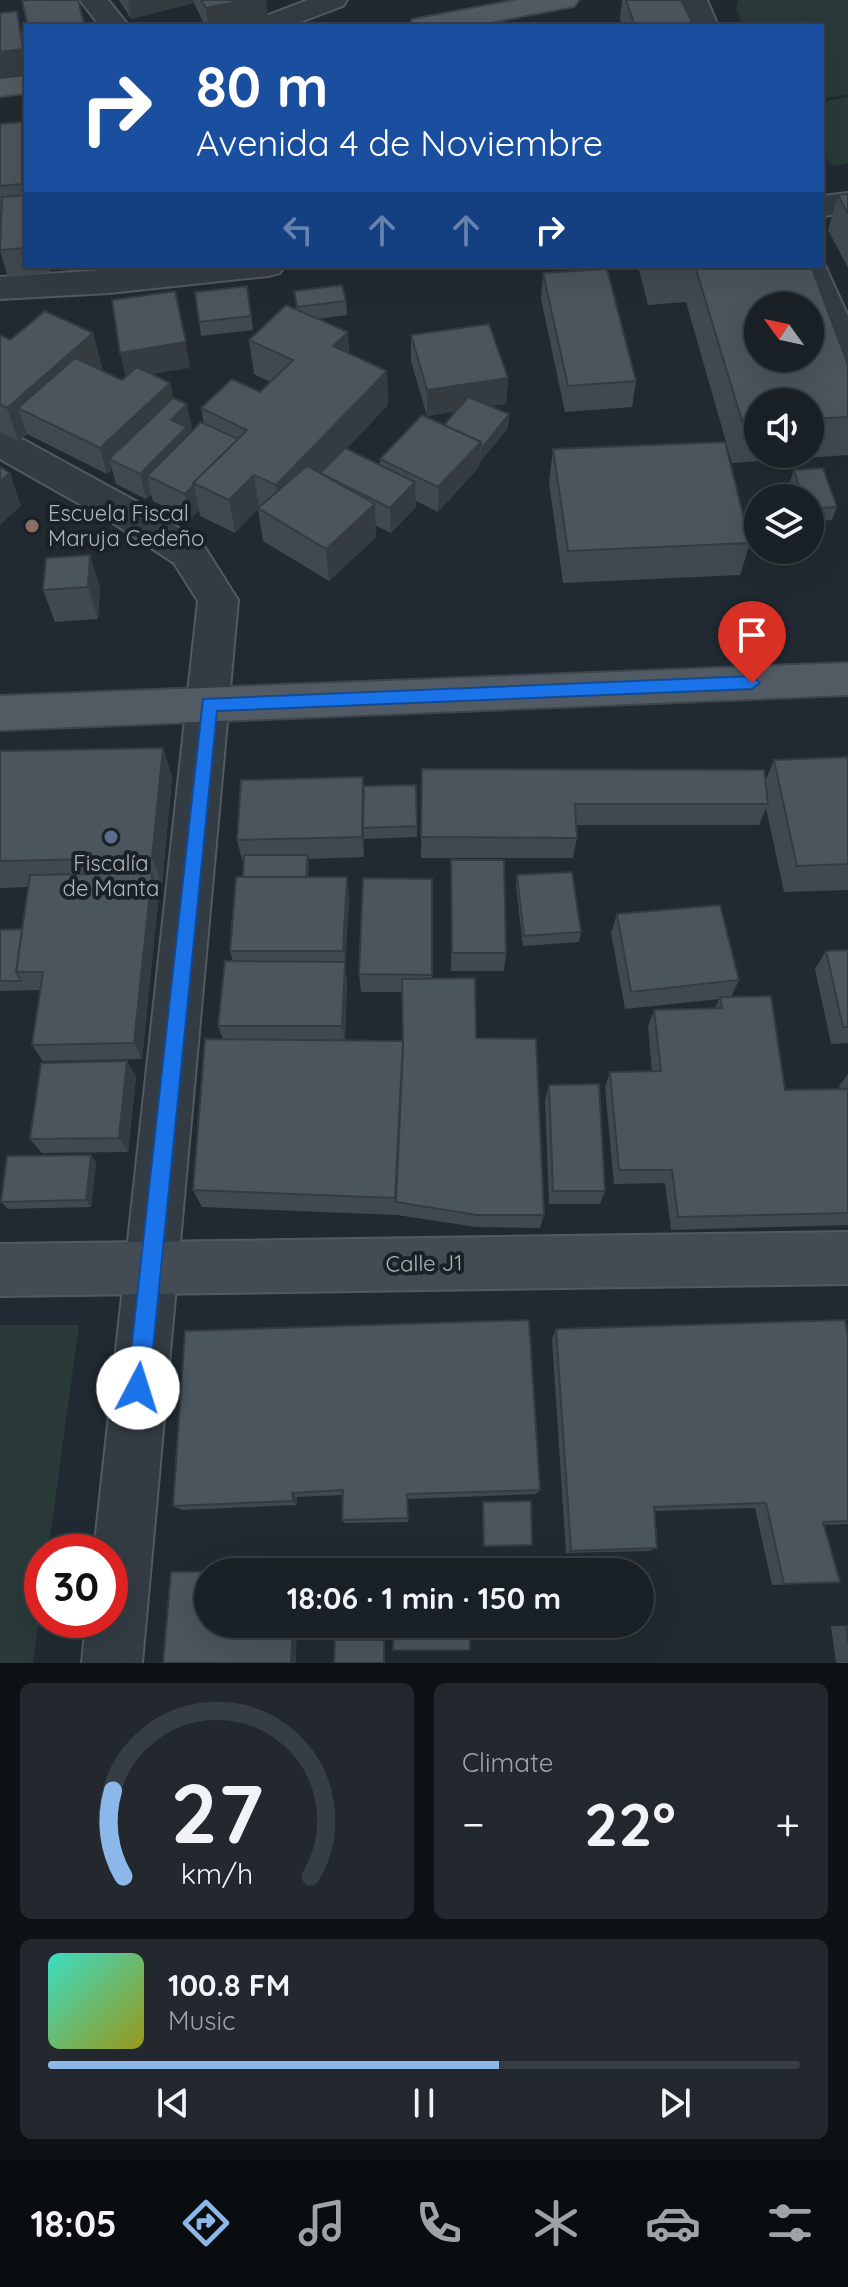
<!DOCTYPE html>
<html lang="en">
<head>
<meta charset="utf-8">
<style>
  :root { --surface:#192026; --page:#22282e; --text:#f1f3f6; --muted:#9fa3a7; --line:#373e43; --accent:#8bb8e8 }
  body { margin:0; font-family:Quicksand,sans-serif; background:var(--page); color:var(--text); height:100vh; display:flex; flex-direction:column; font-size:30px; white-space:nowrap }
  * { box-sizing:border-box; margin:0 }
  p { font-size:26px; color:var(--muted) }
  .icon { flex:none; width:44px; height:44px; fill:none; stroke:currentColor; stroke-width:2; stroke-linecap:round; stroke-linejoin:round }
  .map { position:relative; height:1663px; overflow:hidden }
  .side { display:flex; flex-direction:column; gap:20px; padding:20px; background:#0e1215; flex:1 }
  .side>* { flex:none }
  .banner { position:absolute; left:24px; top:24px; width:800px; height:244px; border-radius:0px; box-shadow:0 8px 32px #0002,0 0 0 2px var(--line); background:#1a4fa0; color:#fff; overflow:hidden }
  .needle { width:52px; rotate:303deg }
  .tools { position:absolute; left:744px; top:292px; display:grid; gap:16px }
  .tools a { display:grid; place-items:center; width:80px; height:80px; border-radius:50%; background:var(--surface); box-shadow:0 8px 32px #0002,0 0 0 2px var(--line); font-size:40px }
  .speed { position:absolute; left:24px; top:1534px; display:flex; gap:16px; font-size:40px; font-weight:700; text-align:center }
  .speed>* { display:grid; place-content:center; width:104px; height:104px; border-radius:50%; background:var(--surface); box-shadow:0 8px 32px #0002,0 0 0 2px var(--line); line-height:1 }
  .speed .limit { border:12px solid #d22; background:#fff; color:#111 }
  .pin { position:absolute; display:grid; place-items:center; width:68px; height:68px; color:#fff; margin:-82px -34px; border-radius:50% 50% 50% 0; rotate:-45deg; box-shadow:0 0 8px #0007 }
  .pin .icon { rotate:45deg }
  .me { position:absolute; width:88px; margin:-44px; rotate:5deg; stroke-linejoin:round; filter:drop-shadow(0 0 6px #0008) }
  .turn { display:flex; align-items:center; gap:28px; height:168px; padding:0 40px; font-size:36px }
  .turn .icon { width:104px; height:104px; stroke-width:2.5 }
  .turn b { display:block; font-size:56px; line-height:68px }
  .lanes { display:flex; align-items:center; height:76px; padding:0 40px; background:#0003; justify-content:center; gap:40px; direction:ltr }
  .lanes .off { opacity:.35 }
  .big { font-size:60px; font-weight:700; line-height:1.1 }
  .side .tile { flex:1; display:flex; flex-direction:column; justify-content:center; gap:12px; min-width:0; padding:0 28px; border-radius:12px; background:var(--page) }
  .side .dial { align-items:center; gap:0 }
  .dial svg { height:208px; overflow:visible; fill:none; stroke:var(--line); stroke-width:7; stroke-linecap:round; text-anchor:middle }
  .dial text { fill:var(--text); stroke:none }
  .song { display:flex; align-items:center; gap:24px }
  .cover { width:96px; height:96px; border-radius:12px; background:linear-gradient(135deg,hsl(170 70% 55%),hsl(60 70% 35%)) }
  .played { height:8px; border-radius:4px; background:linear-gradient(90deg,var(--accent) 60%,var(--line) 60%) }
  .keys { display:flex; justify-content:space-around; direction:ltr }
  .heat { display:flex; justify-content:space-between; align-items:center; font-size:44px; direction:ltr }
  .side .tiles { flex:1; display:grid; gap:20px; grid-template-columns:1fr 1fr }
  .tile:last-child { grid-column:span 2 }
  .trip { position:absolute; left:194px; top:1558px; width:460px; height:80px; border-radius:40px; background:var(--surface); box-shadow:0 8px 32px #0002,0 0 0 2px var(--line); font-weight:700; line-height:80px; text-align:center }
  .tabs { display:flex; height:128px; justify-content:space-around; align-items:center; background:#0a0d0f; color:var(--muted) }
  .tabs .icon { width:56px; height:56px }
  .tabs .current { color:var(--accent) }
  .tabs b { font-size:36px; color:var(--text) }
  .map>svg:first-child { display:block }
  .green { fill:#293a38 }
  .lines { fill:none; stroke-linecap:round; stroke-linejoin:round }
  .street-casing { stroke:#525a61; stroke-width:4 }
  .secondary-casing { stroke:#525a61; stroke-width:4 }
  .primary-casing { stroke:#3e454c; stroke-width:4 }
  .street { fill:#343c43; fill-rule:evenodd }
  .secondary { fill:#434c55; fill-rule:evenodd }
  .primary { fill:#525b63; fill-rule:evenodd }
  .wall { fill:#404951; fill-rule:evenodd }
  .shaded-wall { fill:#343c42 }
  .building { fill:#4a555e; stroke:#343c42; stroke-width:2; fill-rule:evenodd }
  .route { fill:#1a73e8; stroke:#114b97; stroke-width:2 }
  .education-dot { fill:#8d6e63; stroke:#1a2127; stroke-width:3 }
  .service-dot { fill:#5c6f8a; stroke:#1a2127; stroke-width:3 }
  .labels { text-anchor:middle; stroke-width:8; stroke-linejoin:round; paint-order:stroke }
  .poi-label { font-size:22px; fill:#aeb7c0; stroke:#1a2127; text-anchor:start }
  .street-label { font-size:22px; fill:#aeb7c0; stroke:#1a2127 }
</style>
</head>
<body>
<div class="map">
<svg width="848" height="1663" viewBox="0 0 848 1663">
  <rect width="100%" height="100%" fill="#212a32"/>
  <g class="green">
    <path d="M738 0H848V94L822 99V26H743L736 9Z"/>
    <path d="M848 97V163L833 166 822 152V102Z"/>
    <path d="M0 1325H79L48 1552H42V1594L33 1663H0Z"/>
  </g>
  <g class="lines">
    <defs>
      <g id="street">
        <path d="M80 0H108L129 26H100Z"/>
        <path d="M308 0H347L343 6 290 26H251L255 20Z"/>
        <path d="M679 0H707L718 26H690Z"/>
        <path d="M848 193V213L822 216V196Z"/>
        <path d="M822 259 848 316V368L836 364 831 356 794 266H822Z"/>
        <path d="M163 266H284L280 273 268 276 109 293 0 299V277Z"/>
        <path d="M0 430 13 434 139 503 202 543 238 600 142 1663H82L86 1620H110V1552H94L198 601 174 563 113 523 0 459Z"/>
      </g>
      <path id="secondary" d="M848 1232V1284L0 1296V1244Z"/>
      <g id="primary">
        <path d="M519 0H578L574 6 564 8 468 26H409L413 20 423 18Z"/>
        <path d="M26 75V93L0 96V78Z"/>
        <path d="M848 663V695L0 730V696Z"/>
      </g>
    </defs>
    <use href="#street" class="street-casing"/>
    <use href="#secondary" class="secondary-casing"/>
    <use href="#primary" class="primary-casing"/>
    <use href="#street" class="street"/>
    <use href="#secondary" class="secondary"/>
    <use href="#primary" class="primary"/>
  </g>
  <g class="wall">
    <path d="M119 0H266L268 23 251 26H205L194 3 131 19Z"/>
    <path d="M622 0H681L694 26H622L620 18Z"/>
    <path d="M26 105V266H50V273L8 277 0 251 2 213H0V124L22 122Z"/>
    <path d="M848 194V268L828 230 838 195Z"/>
    <path d="M638 266H811L848 365V455L732 463 686 302 648 305ZM758 402H810V454H758Z"/>
    <path d="M543 273 636 381 632 407 565 412 541 299Z"/>
    <path d="M247 286 253 330 201 336 195 292Z"/>
    <path d="M294 291 346 301 347 315 318 319 348 332 349 354 387 371 388 405 346 449 380 465V459L444 425 456 411 427 416 411 361V335L508 378 506 404 490 406 509 414 508 428 480 462 479 467 438 512 416 501V507L391 533 375 525 376 537 329 581 263 541 258 509 235 533 200 516 199 510 190 519 153 501 151 494 146 499 116 484 112 469 107 474 27 434 18 441 0 432V335L10 340 93 333 102 368 100 370 122 380 126 377 190 368 151 374 170 383 173 398 192 429 188 433 189 434 204 424 201 408 260 392 270 382 254 374 249 340 296 309Z"/>
    <path d="M553 449 750 543 740 575 563 583 549 482Z"/>
    <path d="M794 470 837 507 832 520 810 522V498H794L789 484Z"/>
    <path d="M46 558 100 587 98 619 55 622 43 590Z"/>
    <path d="M163 748 172 777 162 884H156L159 893 142 1059 43 1061 32 1045 40 990 0 991V930L22 929 29 887 0 888V751Z"/>
    <path d="M848 757V890L784 892 766 808 759 825H576L577 838 573 858H421L422 769 765 782 774 760Z"/>
    <path d="M363 777 364 786 416 785 417 837 364 839V835V857L308 859 309 866 308 877 349 897 345 969 347 980 345 1041H403L402 992H361L359 974 432 879V978L476 1038 544 1215 540 1228 476 1227 397 1215 202 1207 193 1190 223 1039 218 1026 233 961 230 951 243 877 244 860H242L237 840Z"/>
    <path d="M451 860 506 953 504 971H451Z"/>
    <path d="M517 875 581 932 579 942 523 946 516 886Z"/>
    <path d="M617 914 739 980 731 997 785 1090 840 1089 839 1086 848 1074V1225L671 1230 665 1183 614 1184 605 1088 610 1072H652L648 1027 654 1010 715 1008 719 999 625 1009 611 933Z"/>
    <path d="M848 950V1043L831 1044 815 969 826 951Z"/>
    <path d="M127 1061 136 1077 128 1152 42 1153 30 1139Z"/>
    <path d="M549 1085 605 1191 600 1204H549L545 1100Z"/>
    <path d="M96 1162 91 1207 8 1209 1 1202Z"/>
    <path d="M556 1329 848 1336V1524L824 1525 840 1582 772 1585 755 1508 654 1511 657 1548 649 1551 566 1553 552 1339Z"/>
    <path d="M185 1331 540 1490 536 1494 408 1499V1522L345 1523 342 1520 343 1495 297 1497V1505L182 1510 173 1506Z"/>
    <path d="M483 1502 532 1545 530 1546 483 1547 482 1504Z"/>
    <path d="M831 1626H848V1663H836Z"/>
  </g>
  <g class="shaded-wall">
    <path d="M128 0H194V3L131 19Z"/>
    <path d="M246 0H266L268 23 251 26H208L206 8Z"/>
    <path d="M17 11 26 52V76L0 79V52Z"/>
    <path d="M22 122 23 172 26 184V199L22 184Z"/>
    <path d="M348 332 350 367 333 346Z"/>
    <path d="M93 333 102 368 42 420 18 408 27 434 18 441 7 408Z"/>
    <path d="M186 342 190 368 126 378 120 353Z"/>
    <path d="M387 371 388 405 280 518 276 485Z"/>
    <path d="M508 378 506 404 427 416V390Z"/>
    <path d="M170 383 175 409 109 459 112 469 107 474 100 448Z"/>
    <path d="M187 404 192 429 188 433 192 452 147 476 151 494 146 499 140 474 171 420Z"/>
    <path d="M509 414 508 428 480 462 481 449Z"/>
    <path d="M481 442 479 467 438 512V487Z"/>
    <path d="M10 473 21 506 0 525V481Z"/>
    <path d="M254 475 259 508 235 533 229 500Z"/>
    <path d="M415 482 416 507 391 533 390 508Z"/>
    <path d="M194 485 199 510 190 519 185 494Z"/>
    <path d="M375 504 376 537 329 581 326 549Z"/>
    <path d="M90 555 100 587 98 619 88 587Z"/>
    <path d="M163 748 172 777 162 884 152 858Z"/>
    <path d="M363 777 364 798V857L362 837Z"/>
    <path d="M308 855 309 866 307 891 305 880Z"/>
    <path d="M152 873 159 893 142 1059 134 1043Z"/>
    <path d="M347 877 349 897 345 969 347 980 345 1043 342 1026 345 962 343 951Z"/>
    <path d="M127 1061 136 1077 128 1152 119 1138Z"/>
    <path d="M91 1155 96 1162 91 1207 86 1200Z"/>
    <path d="M292 1493 297 1497V1505L293 1501Z"/>
    <path d="M293 1624H297L296 1663H291Z"/>
  </g>
  <g class="building">
    <path d="M30 0H78L85 26H28L22 1Z"/>
    <path d="M201 0H246L206 8Z"/>
    <path d="M626 0H681L694 26H635Z"/>
    <path d="M17 11 23 49 0 52V13Z"/>
    <path d="M23 105H26V171L23 172Z"/>
    <path d="M22 122V184L0 186V124Z"/>
    <path d="M848 194V214L838 195Z"/>
    <path d="M26 195V248L0 250 2 197Z"/>
    <path d="M695 266H811L848 365V417L810 419V402H758V423L743 424ZM758 306H810V358H758Z"/>
    <path d="M607 269 636 381 568 386 543 273Z"/>
    <path d="M342 285 346 301 297 307 294 291Z"/>
    <path d="M247 286 251 316 199 322 195 292Z"/>
    <path d="M175 291 186 342 120 353 112 300Z"/>
    <path d="M286 305 348 332 333 346 387 371 276 485 254 475 229 500 193 483 247 430 201 408 232 379 260 392 293 360 249 340Z"/>
    <path d="M45 311 93 333 7 408 0 404V335L10 340Z"/>
    <path d="M489 324 508 378 427 390 411 335Z"/>
    <path d="M75 358 122 380 137 367 170 383 100 448 18 408Z"/>
    <path d="M468 397 509 414 481 449V442L444 425Z"/>
    <path d="M173 398 187 404 171 420 187 427 140 474 109 459Z"/>
    <path d="M422 415 481 442 438 487 380 459Z"/>
    <path d="M201 422 238 439 193 483 194 485 185 494 147 476Z"/>
    <path d="M725 442 750 543 568 551 553 449Z"/>
    <path d="M345 448 415 482 390 508 320 473Z"/>
    <path d="M307 466 375 504 326 549 258 508Z"/>
    <path d="M0 467 10 473 0 481Z"/>
    <path d="M823 468 837 507 810 509V498H803L794 470Z"/>
    <path d="M90 555 88 587 43 590 46 558Z"/>
    <path d="M163 748 152 858 0 861V751Z"/>
    <path d="M848 757V864L797 866 774 760Z"/>
    <path d="M422 769 764 770 768 804H575L577 838 421 837Z"/>
    <path d="M363 777 362 837 237 840 241 780Z"/>
    <path d="M416 785 417 826 363 828 364 786Z"/>
    <path d="M244 855H308L306 877H243Z"/>
    <path d="M451 860H504L506 953H452Z"/>
    <path d="M572 872 581 932 524 936 517 875Z"/>
    <path d="M152 873 134 1043 32 1045 43 972H16L30 875Z"/>
    <path d="M236 877H347L343 951H230Z"/>
    <path d="M363 878 432 879V975L359 974Z"/>
    <path d="M720 905 739 980 631 992 617 914Z"/>
    <path d="M22 929 16 972 21 981H0V930Z"/>
    <path d="M848 950V1027H843L826 951Z"/>
    <path d="M225 961 345 962 342 1026H218Z"/>
    <path d="M475 978 476 1038 536 1039 544 1215H477L396 1202 403 1047 402 979Z"/>
    <path d="M771 996 785 1090 848 1089V1213L678 1217 672 1170H619L610 1072 661 1071 654 1010 722 1008 720 997Z"/>
    <path d="M205 1039 403 1041 395 1198 193 1190Z"/>
    <path d="M127 1061 119 1138 30 1139 41 1063Z"/>
    <path d="M599 1084 605 1191H553L549 1085Z"/>
    <path d="M91 1155 86 1200 1 1202 7 1156Z"/>
    <path d="M529 1320 540 1490 407 1494 408 1518 342 1520 343 1490 292 1493 293 1501 173 1506 185 1331Z"/>
    <path d="M845 1320 848 1336V1521L823 1522 840 1582 784 1584 766 1503 654 1507 657 1548 571 1551 556 1329Z"/>
    <path d="M531 1501 532 1545 484 1546 483 1502Z"/>
    <path d="M295 1571V1572H208V1624H293L291 1663H163L171 1572Z"/>
    <path d="M394 1624H470V1650H393Z"/>
    <path d="M487 1624H542L543 1637H487Z"/>
    <path d="M846 1626H848V1643Z"/>
    <path d="M335 1640H384V1663H334Z"/>
  </g>
  <path class="route" d="M752 676 760 683 752 689 217 711 149 1388 146 1396 138 1400 130 1396 127 1388 203 699Z"/>
  <circle class="education-dot" cx="32" cy="526" r="8"/>
  <circle class="service-dot" cx="111" cy="837" r="8"/>
  <g class="labels">
    <g class="poi-label">
      <text x="48" y="521">Escuela Fiscal<tspan x="48" dy="25">Maruja Cedeño</tspan></text>
      <text x="111" y="871" text-anchor="middle">Fiscalía<tspan x="111" dy="25">de Manta</tspan></text>
    </g>
    <g class="street-label">
      <text transform="translate(424 1263) rotate(-1)" y="8">Calle J1</text>
    </g>
  </g>
</svg>
<div class="tools">
<a><svg class="needle" viewBox="-14 -14 28 28"><path d="M0-13l5 13h-10z" fill="#e53935"/><path d="M0 13l5-13h-10z" fill="#9fa3a7"/></svg></a>
<a><svg class="icon" aria-label="sound" viewBox="0 0 24 24"><path d="M4 9h4l5-4v14l-5-4H4zM17 9q2 3 0 6"/></svg></a>
<a><svg class="icon" aria-label="layers" viewBox="0 0 24 24"><path d="M12 4l9 5-9 5-9-5zM3 14l9 5 9-5"/></svg></a>
</div>
<div class="speed"><div class="limit">30</div></div>
<div class="pin" style="left:752px;top:683px;background:#d93025"><svg class="icon" aria-label="arrive" viewBox="0 0 24 24"><path d="M6 21V4h12l-3 4 3 4H6"/></svg></div>
<svg class="me" style="left:138px;top:1388px" viewBox="-20 -20 40 40"><circle r="19" fill="#fff"/><path d="M0-13L10 11 0 6-10 11z" fill="#1a73e8"/></svg>
<div class="trip">18:06 · 1 min · 150 m</div>
<div class="banner">
<div class="turn"><svg class="icon" aria-label="right" viewBox="0 0 24 24"><path d="M7 20v-9h11M14 6l5 5-5 5"/></svg><div><b>80 m</b>Avenida 4 de Noviembre</div></div>
<div class="lanes"><svg class="icon off" aria-label="left" viewBox="0 0 24 24"><path d="M17 20v-9H6M10 6l-5 5 5 5"/></svg><svg class="icon off" aria-label="ahead" viewBox="0 0 24 24"><path d="M12 20V5M6 11l6-6 6 6"/></svg><svg class="icon off" aria-label="ahead" viewBox="0 0 24 24"><path d="M12 20V5M6 11l6-6 6 6"/></svg><svg class="icon" aria-label="right" viewBox="0 0 24 24"><path d="M7 20v-9h11M14 6l5 5-5 5"/></svg></div>
</div>
</div>
<section class="side">
<div class="tiles">
<div class="tile dial"><svg viewBox="0 0 100 80">
<path d="M14 69A42 42 0 1 1 86 69"/>
<path d="M14 69A42 42 0 0 1 10 36" stroke="#8bb8e8"/>
<text x="50" y="56" font-size="32" font-weight="700">27</text>
<text x="50" y="72" font-size="11">km/h</text>
</svg></div>
<div class="tile"><p>Climate</p>
<div class="heat"><a>−</a><b class="big">22°</b><a>+</a></div>
</div>
<div class="tile">
<div class="song"><i class="cover"></i><div><b>100.8 FM</b><p>Music</p></div></div>
<div class="played"></div>
<div class="keys"><svg class="icon" aria-label="previous" viewBox="0 0 24 24"><path d="M18 5L8 12l10 7zM5 5v14"/></svg><svg class="icon" aria-label="pause" viewBox="0 0 24 24"><path d="M8 5v14M16 5v14"/></svg><svg class="icon" aria-label="next" viewBox="0 0 24 24"><path d="M6 5l10 7-10 7zM19 5v14"/></svg></div>
</div>
</div>
</section>
<nav class="tabs">
<b>18:05</b>
<svg class="icon current" aria-label="directions" viewBox="0 0 24 24"><path d="M12 3l9 9-9 9-9-9zM9 14v-3h6M13 9l2 2-2 2"/></svg>
<svg class="icon" aria-label="music" viewBox="0 0 24 24"><path d="M9 18V5l10-2v13"/><circle cx="6" cy="18" r="3"/><circle cx="16" cy="16" r="3"/></svg>
<svg class="icon" aria-label="phone" viewBox="0 0 24 24"><path d="M5 4h4l2 5-3 2q2 4 5 5l2-3 5 2v4C11 20 4 13 5 4z"/></svg>
<svg class="icon" aria-label="climate" viewBox="0 0 24 24"><path d="M12 3v18M4 7l16 10M4 17L20 7"/></svg>
<svg class="icon" aria-label="car" viewBox="0 0 24 24"><path d="M5 17H2v-5l4-1 3-4h7l3 4 3 1v5h-3M9 17h6M6 11h13"/><circle cx="7" cy="17" r="2"/><circle cx="17" cy="17" r="2"/></svg>
<svg class="icon" aria-label="filters" viewBox="0 0 24 24"><path d="M4 7h16M4 17h16"/><circle cx="9" cy="7" r="2"/><circle cx="15" cy="17" r="2"/></svg>
</nav>
</body>
</html>
